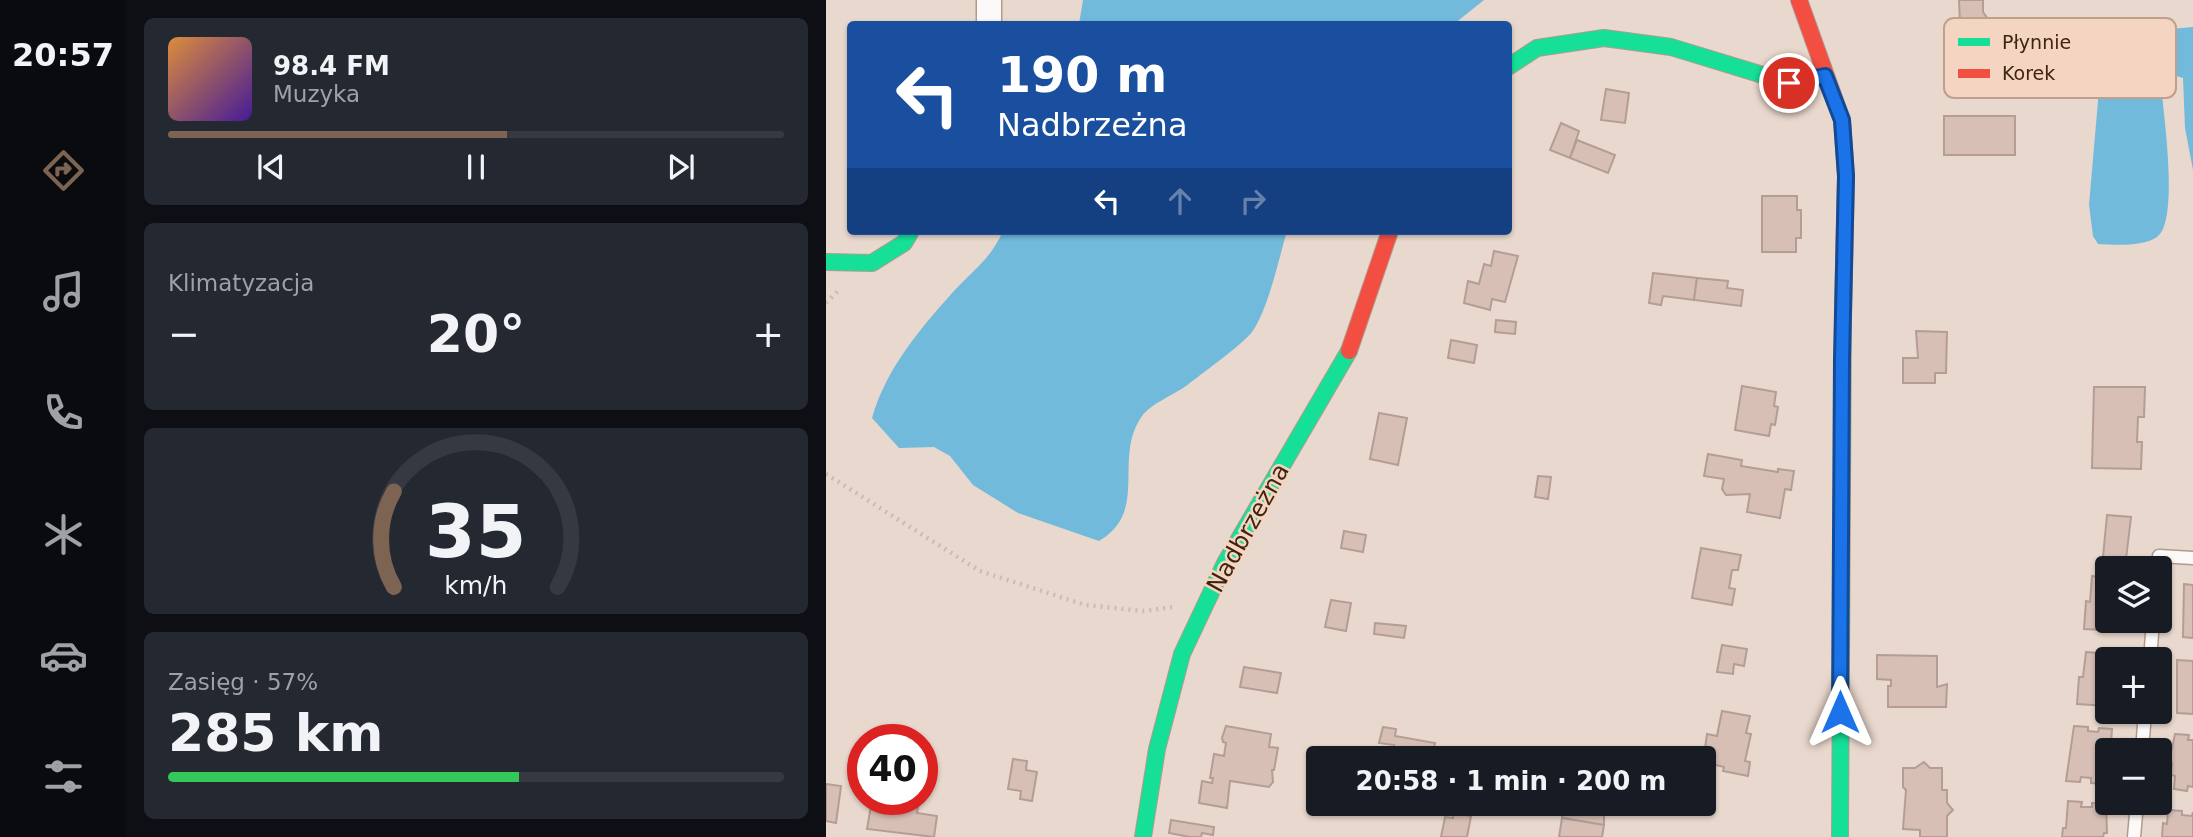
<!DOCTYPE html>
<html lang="pl">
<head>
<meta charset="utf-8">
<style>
  :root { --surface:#171b24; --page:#242831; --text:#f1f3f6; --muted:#9ea1a6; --line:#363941; --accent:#7c6352 }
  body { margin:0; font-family:"DejaVu Sans",sans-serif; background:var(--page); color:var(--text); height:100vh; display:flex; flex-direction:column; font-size:26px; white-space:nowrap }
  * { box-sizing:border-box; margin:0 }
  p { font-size:23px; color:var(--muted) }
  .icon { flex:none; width:38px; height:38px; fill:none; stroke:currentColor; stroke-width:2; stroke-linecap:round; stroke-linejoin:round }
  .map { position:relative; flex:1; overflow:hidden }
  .drawer { display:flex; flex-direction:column; gap:18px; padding:18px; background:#0d0f14; width:700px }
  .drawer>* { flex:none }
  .hud { position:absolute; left:21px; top:21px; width:665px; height:214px; border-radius:7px; box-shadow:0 2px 5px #0004; background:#1a4fa0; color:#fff; overflow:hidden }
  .buttons { position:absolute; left:1269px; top:556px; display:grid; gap:14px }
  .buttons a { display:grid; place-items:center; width:77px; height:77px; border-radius:7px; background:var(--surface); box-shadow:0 2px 5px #0004; font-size:35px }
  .speed { position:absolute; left:21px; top:724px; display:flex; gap:14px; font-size:35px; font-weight:700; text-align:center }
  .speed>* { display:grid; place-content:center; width:91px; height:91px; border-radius:50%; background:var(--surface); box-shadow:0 2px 5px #0004; line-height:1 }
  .speed .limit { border:10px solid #d22; background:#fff; color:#111 }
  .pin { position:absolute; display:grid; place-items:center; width:60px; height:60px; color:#fff; margin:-30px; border:4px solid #fff; border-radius:50%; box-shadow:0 2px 7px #0007 }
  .me { position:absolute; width:77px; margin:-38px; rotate:0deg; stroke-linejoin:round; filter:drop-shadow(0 0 5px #0008) }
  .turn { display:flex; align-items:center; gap:24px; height:147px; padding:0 35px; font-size:32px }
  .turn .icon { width:91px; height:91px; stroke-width:2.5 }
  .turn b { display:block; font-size:49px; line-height:60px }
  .lanes { display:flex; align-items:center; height:66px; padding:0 35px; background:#0003; justify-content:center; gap:35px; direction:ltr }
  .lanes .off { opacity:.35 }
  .big { font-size:52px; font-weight:800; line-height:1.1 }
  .drawer .tile { flex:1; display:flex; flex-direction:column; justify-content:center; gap:10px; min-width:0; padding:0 24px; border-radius:10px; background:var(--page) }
  .drawer .dial { align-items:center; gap:0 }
  .dial svg { height:182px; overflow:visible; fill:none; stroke:var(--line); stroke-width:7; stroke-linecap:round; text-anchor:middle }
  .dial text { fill:var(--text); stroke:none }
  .song { display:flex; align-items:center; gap:21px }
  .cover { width:84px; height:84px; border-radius:10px; background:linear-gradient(135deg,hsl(30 70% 55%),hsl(260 70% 35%)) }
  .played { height:7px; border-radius:4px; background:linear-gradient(90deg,var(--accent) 55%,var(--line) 55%) }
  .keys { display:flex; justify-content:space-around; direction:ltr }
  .heat { display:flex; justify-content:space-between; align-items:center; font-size:38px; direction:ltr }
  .charge { height:10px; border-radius:5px; background:linear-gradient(90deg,#34c759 57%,var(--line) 0) }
  .trip { position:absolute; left:480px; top:746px; width:410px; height:70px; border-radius:7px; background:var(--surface); box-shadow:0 2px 5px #0004; font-weight:800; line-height:70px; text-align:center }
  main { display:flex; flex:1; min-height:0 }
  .tabs { display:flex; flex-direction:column; width:126px; justify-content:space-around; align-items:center; background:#090b0e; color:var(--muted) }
  .tabs .icon { width:49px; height:49px }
  .tabs .active { color:var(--accent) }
  .tabs b { font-size:32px; color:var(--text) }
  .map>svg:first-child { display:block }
  .water { fill:#72badb }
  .building { fill:#d7bfb6; stroke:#b49d95; stroke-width:2 }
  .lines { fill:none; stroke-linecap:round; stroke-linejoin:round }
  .lane-casing { stroke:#b09b8d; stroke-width:15 }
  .street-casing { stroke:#b09b8d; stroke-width:27 }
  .fast-casing { stroke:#b09b8d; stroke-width:18 }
  .jam-casing { stroke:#b09b8d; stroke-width:18 }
  .path { stroke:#c5bdb7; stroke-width:4.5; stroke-dasharray:2 5; stroke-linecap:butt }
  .lane { stroke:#fcf9f8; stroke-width:12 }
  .street { stroke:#fcf9f8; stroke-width:24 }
  .fast { stroke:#16e098; stroke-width:16 }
  .jam { stroke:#f24e42; stroke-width:16 }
  .route-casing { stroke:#114b97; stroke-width:18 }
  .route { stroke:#1a73e8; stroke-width:12 }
  .labels { text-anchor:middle; stroke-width:5; stroke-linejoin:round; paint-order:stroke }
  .street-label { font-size:24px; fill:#412410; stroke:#f4d5c2 }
  .key { fill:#f4d5c2; stroke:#bea08d; stroke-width:2 }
  .key-label { font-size:19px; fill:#412410 }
</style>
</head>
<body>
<main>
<nav class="tabs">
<b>20:57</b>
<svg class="icon active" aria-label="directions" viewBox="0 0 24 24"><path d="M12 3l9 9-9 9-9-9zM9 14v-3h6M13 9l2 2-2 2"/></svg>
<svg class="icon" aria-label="music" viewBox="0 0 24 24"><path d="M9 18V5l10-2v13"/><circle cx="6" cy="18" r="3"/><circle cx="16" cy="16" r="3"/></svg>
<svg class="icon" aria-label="phone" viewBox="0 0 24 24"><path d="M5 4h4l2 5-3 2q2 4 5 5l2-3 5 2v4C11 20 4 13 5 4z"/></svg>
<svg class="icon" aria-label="climate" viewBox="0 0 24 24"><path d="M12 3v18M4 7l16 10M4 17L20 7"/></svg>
<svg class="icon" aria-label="car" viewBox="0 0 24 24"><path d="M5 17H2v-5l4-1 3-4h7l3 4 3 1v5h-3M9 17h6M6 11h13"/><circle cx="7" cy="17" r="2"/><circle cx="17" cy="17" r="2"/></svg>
<svg class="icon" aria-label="filters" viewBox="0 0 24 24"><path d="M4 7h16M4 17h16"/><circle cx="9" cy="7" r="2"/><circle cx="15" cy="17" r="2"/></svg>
</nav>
<section class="drawer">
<div class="tile">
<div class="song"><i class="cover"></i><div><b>98.4 FM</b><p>Muzyka</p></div></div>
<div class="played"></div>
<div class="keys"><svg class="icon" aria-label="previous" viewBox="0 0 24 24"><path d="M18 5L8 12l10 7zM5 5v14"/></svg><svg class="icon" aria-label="pause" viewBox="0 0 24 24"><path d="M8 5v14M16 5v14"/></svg><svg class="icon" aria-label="next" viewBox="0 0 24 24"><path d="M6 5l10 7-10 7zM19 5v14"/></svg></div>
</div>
<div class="tile"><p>Klimatyzacja</p>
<div class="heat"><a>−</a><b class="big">20°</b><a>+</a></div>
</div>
<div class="tile dial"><svg viewBox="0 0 100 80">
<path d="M14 69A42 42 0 1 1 86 69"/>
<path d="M14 69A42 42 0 0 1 14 27" stroke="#7c6352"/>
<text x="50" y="56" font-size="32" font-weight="700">35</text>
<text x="50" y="72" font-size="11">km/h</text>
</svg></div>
<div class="tile"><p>Zasięg · 57%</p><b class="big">285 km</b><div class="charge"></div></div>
</section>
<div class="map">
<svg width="1367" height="837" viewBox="0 0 1367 837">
  <rect width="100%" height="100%" fill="#e9d8cd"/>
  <g class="water">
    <path d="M257 0H658L628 24H253Z"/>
    <path d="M1367 27V170L1359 128 1357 78 1347 75 1335 84C1337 111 1354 222 1331 237 1316 247 1288 245 1272 244L1267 236 1263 205 1272 101 1269 64 1277 44 1301 33Z"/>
    <path d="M177 231H461C453 258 442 310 426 332 417 344 374 375 360 386 347 395 325 404 316 416 286 458 324 511 273 541L192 513 147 485 124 456 108 447 73 448 46 418C60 369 93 330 127 292 147 270 164 260 177 231Z"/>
  </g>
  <g class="building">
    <path d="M1133 0H1157V12L1162 19H1184L1185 44 1158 45 1159 78 1135 79V54H1142V36L1145 34 1134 26 1136 23 1134 22Z"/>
    <path d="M780 89 803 93 799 123 775 120Z"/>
    <rect x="1118" y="116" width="71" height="39"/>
    <path d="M735 123 753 131 744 158 724 150Z"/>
    <path d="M751 140 789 155 782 173 744 158Z"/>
    <path d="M936 196H971V210H975V238H970V252H936Z"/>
    <path d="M668 251 692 256 679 302 666 299 664 310 638 303 642 281 653 284 658 264 665 266Z"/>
    <path d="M827 273 871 278 868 300 837 296 835 305 823 303Z"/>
    <path d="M871 278 902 281 901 288 917 290 915 306 868 300Z"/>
    <path d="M670 320 690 322 689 334 669 332Z"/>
    <path d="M1090 331 1121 332 1120 373H1109V383H1077V358H1092Z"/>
    <path d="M625 340 651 345 648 363 622 358Z"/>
    <path d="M916 386 950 392 948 406 952 407 949 425 945 424 943 436 909 430Z"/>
    <path d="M1268 387H1319L1318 417H1312L1311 442H1316L1315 469 1266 468Z"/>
    <path d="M553 413 581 418 572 465 544 459Z"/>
    <path d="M882 454 916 460 915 466 952 472V469L968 471 965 490 959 489 954 518 921 512 924 494 900 495 896 489 898 479 878 476Z"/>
    <path d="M712 476 725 477 722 499 709 497Z"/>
    <path d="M1281 515 1305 517 1300 559 1277 557Z"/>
    <path d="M518 531 540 535 537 552 515 548Z"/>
    <path d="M875 548 915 555 912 570H906L903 588 909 589 906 605 866 598Z"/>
    <path d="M1266 576 1281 578V621H1295L1294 631 1258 629 1260 601 1264 602Z"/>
    <path d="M1358 584 1367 585V638L1357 637Z"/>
    <path d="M505 600 525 603 520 631 499 627Z"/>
    <path d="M549 623 580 626 578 638 548 634Z"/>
    <path d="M896 645 921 649 918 666 908 664 907 674 891 672Z"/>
    <path d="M1260 652 1296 655V660H1281V706L1251 704 1253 677H1257Z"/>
    <path d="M1051 655 1111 656V687L1121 684 1120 707H1062V686H1065V680L1051 679Z"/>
    <path d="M1351 660 1367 661V714L1351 713Z"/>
    <path d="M418 667 455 673 451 693 414 687Z"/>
    <path d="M896 711 924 716 920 733 925 734 919 761 924 762 922 776 897 771 898 767 877 762 881 734 891 736Z"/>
    <path d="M400 726 445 734 443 747 452 748 448 770H446L447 782 443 787 404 781 401 808 373 803 376 781 386 783 387 778H384L388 754 398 756 400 743 397 742 396 738Z"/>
    <path d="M1248 726 1262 727V731L1272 732 1273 728 1286 729 1285 743H1289L1288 751H1281L1278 784 1265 783V778L1255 777 1254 782 1240 781Z"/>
    <path d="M557 727 570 729 569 736 609 743 606 758 566 753 568 745 553 743Z"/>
    <path d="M1349 734 1363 735 1362 740H1367V787L1362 786 1361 791 1348 789 1349 776 1345 775 1346 763H1343Z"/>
    <path d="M673 747 710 753 709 758H672Z"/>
    <path d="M187 759 201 761 200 770 211 772 206 801 194 799 195 791 182 789Z"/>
    <path d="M1098 762 1104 768H1116V790H1121V803L1127 810 1121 816V837H1094V830L1077 829 1080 790 1077 787V768H1089Z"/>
    <path d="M0 784 15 786 10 823 0 821Z"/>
    <path d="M46 800H93L91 813 111 816 108 837 41 829Z"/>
    <path d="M1242 801 1256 802 1255 807H1266V803L1280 804 1281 833H1278L1277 837H1236L1237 828H1240Z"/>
    <path d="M738 803H778V825L736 818Z"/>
    <path d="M1342 810 1356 811V815L1366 816 1367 812V837H1336L1337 823 1341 824Z"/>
    <path d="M627 813 645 816 641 837H615L619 817 627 818Z"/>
    <path d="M736 818 778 825 776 837H733Z"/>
    <path d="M345 820 388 827 387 835 376 833 375 837H364L343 833Z"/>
  </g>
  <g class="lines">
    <defs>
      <g id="lane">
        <path d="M1332 569 1333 556 1367 558"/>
        <path d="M1324 660 1327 621"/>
        <path d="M1316 751 1319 712"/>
        <path d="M1308 837 1311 803"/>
      </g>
      <path id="street" d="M163 24V0"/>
      <g id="fast">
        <path d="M682 67 711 48 778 38 845 47 963 83 999 76"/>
        <path d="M0 262 46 263 78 243 85 231"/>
        <path d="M317 837 331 749 356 654 399 563 523 351"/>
        <path d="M1014 837 1017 315"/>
      </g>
      <g id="jam">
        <path d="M973 0 1016 120 1020 176 1017 315"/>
        <path d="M523 351 564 231"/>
      </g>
    </defs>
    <use href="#lane" class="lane-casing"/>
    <use href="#street" class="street-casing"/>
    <use href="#fast" class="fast-casing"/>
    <use href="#jam" class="jam-casing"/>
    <g class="path">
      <path d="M0 303 13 290"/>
      <path d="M0 474 154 571 259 605 317 611 347 607"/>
    </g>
    <use href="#lane" class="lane"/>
    <use href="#street" class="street"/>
    <use href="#fast" class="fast"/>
    <use href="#jam" class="jam"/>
  </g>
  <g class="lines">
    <defs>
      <path id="route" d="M963 83 999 76 1016 120 1020 176 1016 359 1014 712"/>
    </defs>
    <use href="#route" class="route-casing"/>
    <use href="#route" class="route"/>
  </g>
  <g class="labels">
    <g class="street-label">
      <text transform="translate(422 528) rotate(-61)" y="8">Nadbrzeżna</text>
    </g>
  </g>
  <rect x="1118" y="18" width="232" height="80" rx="10" class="key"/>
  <rect x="1132" y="38" width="32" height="8" fill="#16e098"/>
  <rect x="1132" y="69" width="32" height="9" fill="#f24e42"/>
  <g class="key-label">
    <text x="1176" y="49">Płynnie</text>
    <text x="1176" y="80">Korek</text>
  </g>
</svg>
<div class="buttons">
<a><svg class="icon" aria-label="layers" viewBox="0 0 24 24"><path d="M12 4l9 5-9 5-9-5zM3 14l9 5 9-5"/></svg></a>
<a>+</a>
<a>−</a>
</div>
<div class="speed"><div class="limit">40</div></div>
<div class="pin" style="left:963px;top:83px;background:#d93025"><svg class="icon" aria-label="arrive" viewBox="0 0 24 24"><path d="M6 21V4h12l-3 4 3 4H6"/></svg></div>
<svg class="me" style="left:1014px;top:712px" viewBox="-20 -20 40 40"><path d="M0-17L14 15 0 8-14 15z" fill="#1a73e8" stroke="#fff" stroke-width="4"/></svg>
<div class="trip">20:58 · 1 min · 200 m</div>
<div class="hud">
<div class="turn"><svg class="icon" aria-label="left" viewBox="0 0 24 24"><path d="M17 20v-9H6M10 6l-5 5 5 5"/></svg><div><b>190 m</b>Nadbrzeżna</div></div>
<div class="lanes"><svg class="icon" aria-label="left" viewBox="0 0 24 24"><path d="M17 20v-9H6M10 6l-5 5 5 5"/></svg><svg class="icon off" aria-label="ahead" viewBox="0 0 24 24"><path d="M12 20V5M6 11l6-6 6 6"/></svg><svg class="icon off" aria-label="right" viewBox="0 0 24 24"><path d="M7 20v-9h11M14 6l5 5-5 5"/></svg></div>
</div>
</div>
</main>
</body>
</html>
